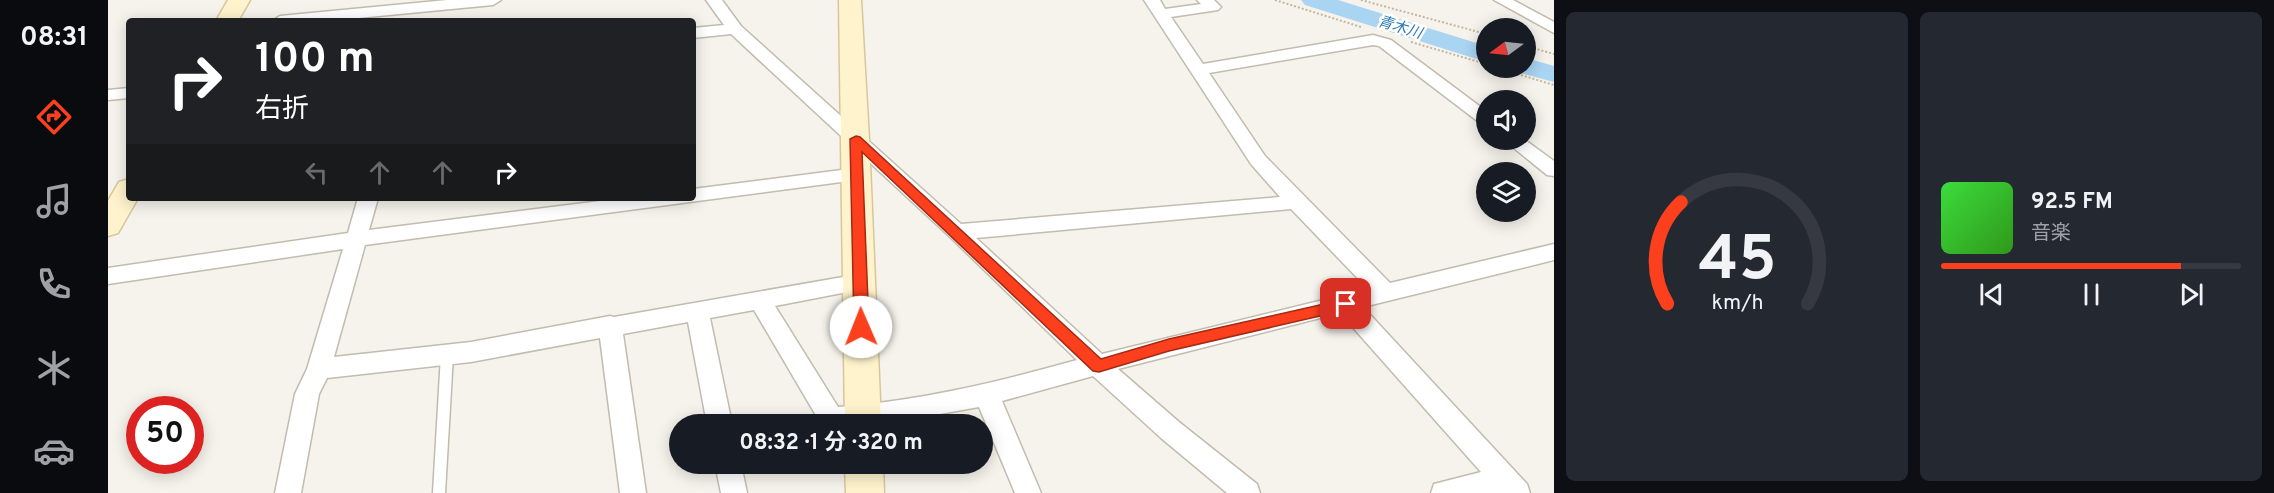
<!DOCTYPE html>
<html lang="ja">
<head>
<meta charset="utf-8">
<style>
  :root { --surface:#171b24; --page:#242831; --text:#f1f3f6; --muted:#9ea1a6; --line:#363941; --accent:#fc3f1d }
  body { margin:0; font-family:Overpass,"Noto Sans JP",sans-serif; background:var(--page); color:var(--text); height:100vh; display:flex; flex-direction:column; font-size:22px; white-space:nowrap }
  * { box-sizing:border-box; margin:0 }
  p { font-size:20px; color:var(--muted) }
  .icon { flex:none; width:33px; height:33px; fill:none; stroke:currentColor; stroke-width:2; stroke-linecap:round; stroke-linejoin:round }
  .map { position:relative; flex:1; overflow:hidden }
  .sheet { display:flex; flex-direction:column; gap:12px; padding:12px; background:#0d0f14; width:720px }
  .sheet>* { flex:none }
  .top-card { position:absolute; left:18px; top:18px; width:570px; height:183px; border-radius:6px; box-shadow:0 3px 15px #0003; background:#202124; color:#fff; overflow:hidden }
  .needle { width:39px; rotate:255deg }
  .fabs { position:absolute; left:1368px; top:18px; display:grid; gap:12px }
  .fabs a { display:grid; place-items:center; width:60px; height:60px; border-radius:50%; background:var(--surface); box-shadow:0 3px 15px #0003; font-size:30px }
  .speed { position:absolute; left:18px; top:396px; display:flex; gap:12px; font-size:30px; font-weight:700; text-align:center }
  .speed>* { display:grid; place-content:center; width:78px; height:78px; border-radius:50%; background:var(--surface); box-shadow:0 3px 15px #0003; line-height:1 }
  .speed .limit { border:9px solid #d22; background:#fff; color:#111 }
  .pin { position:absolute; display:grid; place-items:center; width:51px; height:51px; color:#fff; margin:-26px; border-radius:12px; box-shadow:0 3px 9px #0006 }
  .me { position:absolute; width:66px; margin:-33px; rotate:359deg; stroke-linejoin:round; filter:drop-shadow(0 0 4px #0008) }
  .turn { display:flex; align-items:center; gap:21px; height:126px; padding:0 30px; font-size:27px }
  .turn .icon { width:78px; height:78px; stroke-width:2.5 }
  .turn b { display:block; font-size:42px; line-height:51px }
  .lanes { display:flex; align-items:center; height:57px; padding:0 30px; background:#0003; justify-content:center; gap:30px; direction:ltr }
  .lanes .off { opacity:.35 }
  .sheet .tile { flex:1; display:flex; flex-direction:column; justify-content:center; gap:9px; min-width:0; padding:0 21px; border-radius:9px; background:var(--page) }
  .sheet .dial { align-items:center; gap:0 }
  .dial svg { height:156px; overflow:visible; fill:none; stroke:var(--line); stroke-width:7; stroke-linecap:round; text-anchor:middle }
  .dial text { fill:var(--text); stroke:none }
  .song { display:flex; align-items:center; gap:18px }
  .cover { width:72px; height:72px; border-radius:9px; background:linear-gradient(135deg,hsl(120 70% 55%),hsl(110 70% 35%)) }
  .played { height:6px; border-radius:3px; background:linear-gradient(90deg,var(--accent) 80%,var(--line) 80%) }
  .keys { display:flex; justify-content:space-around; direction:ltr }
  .sheet .tiles { flex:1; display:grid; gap:12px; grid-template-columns:repeat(2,1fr) }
  .trip { position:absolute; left:561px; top:414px; width:324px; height:60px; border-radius:30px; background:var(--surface); box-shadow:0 3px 15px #0003; font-weight:700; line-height:60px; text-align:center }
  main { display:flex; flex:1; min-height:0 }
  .menu { display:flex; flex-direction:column; width:108px; justify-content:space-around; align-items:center; background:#090b0e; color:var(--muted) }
  .menu .icon { width:42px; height:42px }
  .menu .current { color:var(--accent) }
  .menu b { font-size:27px; color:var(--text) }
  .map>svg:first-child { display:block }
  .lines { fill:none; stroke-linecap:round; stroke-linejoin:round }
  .river { fill:#a9d4f2; fill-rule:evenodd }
  .lane-casing { stroke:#c2bbae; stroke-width:15 }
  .street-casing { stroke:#c2bbae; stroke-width:3 }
  .secondary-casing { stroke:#d6c79b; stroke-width:3 }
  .path { stroke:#c4b79f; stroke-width:2; stroke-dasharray:2 2; stroke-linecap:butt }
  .lane { stroke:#fff; stroke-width:12 }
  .street { fill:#fff; fill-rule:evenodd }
  .secondary { fill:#fff3cd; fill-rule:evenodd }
  .route { fill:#fc3f1d; stroke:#a42913; stroke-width:1.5 }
  .labels { text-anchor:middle; stroke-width:5; stroke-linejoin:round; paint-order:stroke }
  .far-water-label { font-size:15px; font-style:italic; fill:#2e7ab2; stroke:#fff }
</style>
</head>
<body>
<main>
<nav class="menu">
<b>08:31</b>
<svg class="icon current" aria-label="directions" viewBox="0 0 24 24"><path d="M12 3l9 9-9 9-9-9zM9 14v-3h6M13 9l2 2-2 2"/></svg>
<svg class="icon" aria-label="music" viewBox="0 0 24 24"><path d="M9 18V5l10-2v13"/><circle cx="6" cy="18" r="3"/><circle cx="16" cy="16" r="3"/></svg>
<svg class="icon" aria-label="phone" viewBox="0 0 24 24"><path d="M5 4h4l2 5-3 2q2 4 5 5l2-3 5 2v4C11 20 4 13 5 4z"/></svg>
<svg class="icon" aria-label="climate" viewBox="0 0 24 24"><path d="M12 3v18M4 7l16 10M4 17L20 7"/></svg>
<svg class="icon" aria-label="car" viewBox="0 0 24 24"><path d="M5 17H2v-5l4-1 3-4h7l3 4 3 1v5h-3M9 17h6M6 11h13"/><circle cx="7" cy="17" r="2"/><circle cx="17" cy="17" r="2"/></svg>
</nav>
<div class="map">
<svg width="1446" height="493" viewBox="0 0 1446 493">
  <rect width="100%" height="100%" fill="#f6f3ec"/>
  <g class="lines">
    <g class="river">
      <path d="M1193 0H1230L1378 46V62L1197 5Z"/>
      <path d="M1418 58 1446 66V82L1409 72 1406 68H1418Z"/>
    </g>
    <defs>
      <path id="lane" d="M331 493 339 355"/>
      <g id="street">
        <path d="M339 0H393L385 5 219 21H164L172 16Z"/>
        <path d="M598 0H614L633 26 853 224 1172 197 1143 164 1036 0H1052L1057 9 1093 4 1089 0H1106L1113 7 1110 10 1063 17 1095 64 1265 35 1283 40 1378 111V124L1372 123 1271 46 1265 45 1101 73 1157 156 1282 283 1446 244V260L1255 307 1419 484 1422 493H1323L1326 484 1373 472 1232 313 1010 369 1071 422 1149 484 1152 493H1119L1053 438 985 376 894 401 933 493H907L871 407 776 424H713L646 310 602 318 624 424H599L580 322 515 334 538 493H512L492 338 363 362 219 378 211 394 193 493H167L187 394 199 369 235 249 0 284V268L240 233 250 198H270L261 230 516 198H585V189L749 168 756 169 759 174 756 179 257 245 226 357 363 342 502 316 506 317 752 274 760 276 763 282 760 288 667 306 730 407C812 401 890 382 969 360L842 237 623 34 585 38V28L616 25ZM1183 209 1260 289 994 354 868 238Z"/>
        <path d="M1386 0H1405L1446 22V33Z"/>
        <path d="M21 88V98L0 100V90Z"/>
        <path d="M1396 140H1417L1446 161V176L1439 175Z"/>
        <path d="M607 464H633L639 493H613Z"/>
      </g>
      <g id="secondary">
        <path d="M120 0H142L130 21H108Z"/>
        <path d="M731 0H753L761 139 773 424H737Z"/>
        <path d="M21 179V198H30L10 233 0 236V201L11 182Z"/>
        <path d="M737 464H775L776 493H738Z"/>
      </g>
    </defs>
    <use href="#lane" class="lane-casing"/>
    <use href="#street" class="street-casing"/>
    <use href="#secondary" class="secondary-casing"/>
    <g class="path">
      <path d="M1167 0 1253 27"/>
      <path d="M1253 0 1378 34"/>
      <path d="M1303 42 1378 64"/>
      <path d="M1418 46 1446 54"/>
      <path d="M1390 68 1446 85"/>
    </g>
    <use href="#lane" class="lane"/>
    <use href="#street" class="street"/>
    <use href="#secondary" class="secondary"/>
  </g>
  <path class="route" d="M748 136 752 137 993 359 1061 339 1238 299 1244 300 1246 304 1244 308 1238 310 1061 351 991 372 985 371 754 152 761 327 758 331H748L746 327 742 139Z"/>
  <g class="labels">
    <g class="far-water-label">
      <text transform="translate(1292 27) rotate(17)" y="5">青木川</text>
    </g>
  </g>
</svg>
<div class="fabs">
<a><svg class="needle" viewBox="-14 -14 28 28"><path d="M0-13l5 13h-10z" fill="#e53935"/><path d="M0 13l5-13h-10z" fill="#9ea1a6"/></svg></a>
<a><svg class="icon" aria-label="sound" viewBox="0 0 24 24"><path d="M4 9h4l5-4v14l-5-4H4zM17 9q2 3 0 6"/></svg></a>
<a><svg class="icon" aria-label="layers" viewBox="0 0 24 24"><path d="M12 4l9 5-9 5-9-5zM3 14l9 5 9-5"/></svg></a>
</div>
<div class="speed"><div class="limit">50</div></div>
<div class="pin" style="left:1238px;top:304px;background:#d93025"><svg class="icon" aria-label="arrive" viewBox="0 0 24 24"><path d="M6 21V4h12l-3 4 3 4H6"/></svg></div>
<svg class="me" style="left:753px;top:327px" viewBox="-20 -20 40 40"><circle r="19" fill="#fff"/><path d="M0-13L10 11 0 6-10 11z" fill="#fc3f1d"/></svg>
<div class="trip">08:32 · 1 分 · 320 m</div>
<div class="top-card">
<div class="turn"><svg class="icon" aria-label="right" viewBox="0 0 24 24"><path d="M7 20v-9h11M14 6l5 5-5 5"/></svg><div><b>100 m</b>右折</div></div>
<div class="lanes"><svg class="icon off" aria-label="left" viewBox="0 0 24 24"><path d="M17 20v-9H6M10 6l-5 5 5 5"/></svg><svg class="icon off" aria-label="ahead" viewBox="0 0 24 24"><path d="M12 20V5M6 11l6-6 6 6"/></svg><svg class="icon off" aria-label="ahead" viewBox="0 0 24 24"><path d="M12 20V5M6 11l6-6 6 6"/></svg><svg class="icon" aria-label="right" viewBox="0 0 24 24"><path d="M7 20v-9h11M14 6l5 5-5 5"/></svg></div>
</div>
</div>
<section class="sheet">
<div class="tiles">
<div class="tile dial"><svg viewBox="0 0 100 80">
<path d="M14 69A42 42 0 1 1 86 69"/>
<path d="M14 69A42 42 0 0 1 21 17" stroke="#fc3f1d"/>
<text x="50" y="56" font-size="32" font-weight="700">45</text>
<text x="50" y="72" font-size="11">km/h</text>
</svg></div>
<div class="tile">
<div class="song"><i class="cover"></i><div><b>92.5 FM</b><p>音楽</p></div></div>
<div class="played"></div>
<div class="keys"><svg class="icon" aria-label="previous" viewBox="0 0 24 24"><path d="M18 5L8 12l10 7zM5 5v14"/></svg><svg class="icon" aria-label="pause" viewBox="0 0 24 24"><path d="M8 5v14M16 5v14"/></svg><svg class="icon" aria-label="next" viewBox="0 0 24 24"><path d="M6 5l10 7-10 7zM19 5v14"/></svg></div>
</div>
</div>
</section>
</main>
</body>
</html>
